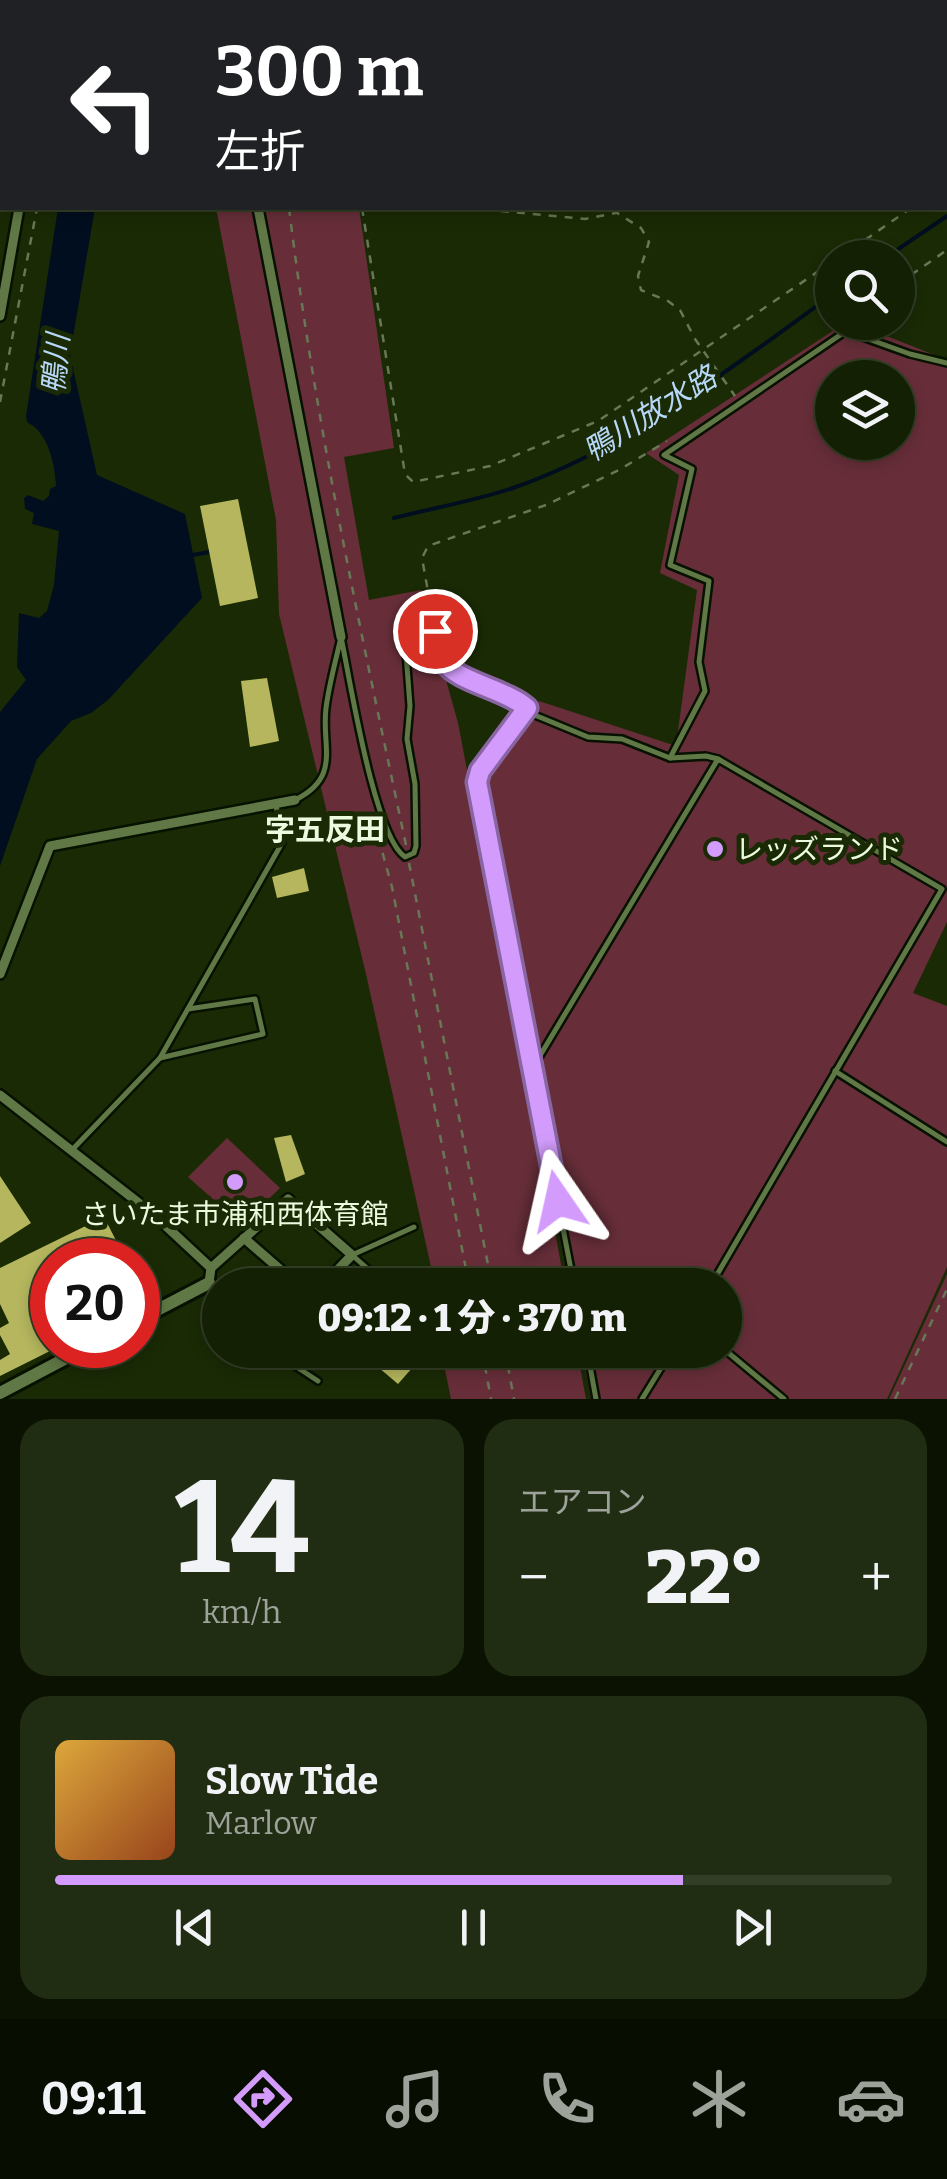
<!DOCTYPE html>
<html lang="ja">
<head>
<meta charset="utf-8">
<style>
  :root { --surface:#142004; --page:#212d13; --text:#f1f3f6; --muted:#9da39a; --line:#333e26; --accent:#d39cfc }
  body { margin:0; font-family:Bitter,"Noto Sans JP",serif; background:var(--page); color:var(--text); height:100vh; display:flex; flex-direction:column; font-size:38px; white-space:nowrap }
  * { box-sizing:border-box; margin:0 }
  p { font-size:32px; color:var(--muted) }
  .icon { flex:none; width:55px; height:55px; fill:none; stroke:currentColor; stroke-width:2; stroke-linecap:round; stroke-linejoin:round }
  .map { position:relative; height:1399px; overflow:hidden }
  .drawer { display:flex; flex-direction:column; gap:20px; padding:20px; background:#0b1202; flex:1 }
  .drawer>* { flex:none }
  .hud { position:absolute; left:0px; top:0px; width:948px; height:210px; box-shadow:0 5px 15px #0003,0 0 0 2px var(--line); background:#202124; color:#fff; overflow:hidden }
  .fabs { position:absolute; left:815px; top:240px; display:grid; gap:20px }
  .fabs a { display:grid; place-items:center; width:100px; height:100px; border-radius:50%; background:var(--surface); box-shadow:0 5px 15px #0003,0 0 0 2px var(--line); font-size:50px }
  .speed { position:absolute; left:30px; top:1238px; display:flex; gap:20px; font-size:50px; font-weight:700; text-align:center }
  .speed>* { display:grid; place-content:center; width:130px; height:130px; border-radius:50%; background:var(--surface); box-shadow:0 5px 15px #0003,0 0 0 2px var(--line); line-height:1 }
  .speed .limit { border:15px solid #d22; background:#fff; color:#111 }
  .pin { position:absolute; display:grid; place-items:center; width:85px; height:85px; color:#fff; margin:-42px; border:5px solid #fff; border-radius:50%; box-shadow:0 2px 10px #0007 }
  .me { position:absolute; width:110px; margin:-55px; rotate:349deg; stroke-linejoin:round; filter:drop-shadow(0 0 8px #0008) }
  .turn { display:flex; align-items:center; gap:35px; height:210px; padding:0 50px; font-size:45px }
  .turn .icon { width:130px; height:130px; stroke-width:2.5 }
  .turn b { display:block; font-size:70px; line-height:85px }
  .big { font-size:75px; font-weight:800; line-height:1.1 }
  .drawer .tile { flex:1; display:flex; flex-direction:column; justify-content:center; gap:15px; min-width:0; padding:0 35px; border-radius:30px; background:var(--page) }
  .drawer .dial { align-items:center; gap:0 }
  .dial b { font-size:130px; line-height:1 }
  .song { display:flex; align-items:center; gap:30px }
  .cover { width:120px; height:120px; border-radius:15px; background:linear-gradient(135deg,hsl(40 70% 55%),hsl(20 70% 35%)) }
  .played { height:10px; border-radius:5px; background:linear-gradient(90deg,var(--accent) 75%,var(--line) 75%) }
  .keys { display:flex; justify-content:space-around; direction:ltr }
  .heat { display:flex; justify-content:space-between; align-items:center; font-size:55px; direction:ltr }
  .drawer .tiles { flex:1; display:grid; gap:20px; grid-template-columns:1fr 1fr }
  .tile:last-child { grid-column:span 2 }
  .trip { position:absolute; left:202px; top:1268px; width:540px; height:100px; border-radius:50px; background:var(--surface); box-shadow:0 5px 15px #0003,0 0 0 2px var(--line); font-weight:800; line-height:100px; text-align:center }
  .menu { display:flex; height:160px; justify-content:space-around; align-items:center; background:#080d02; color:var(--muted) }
  .menu .icon { width:70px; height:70px }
  .menu .current { color:var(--accent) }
  .menu b { font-size:45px; color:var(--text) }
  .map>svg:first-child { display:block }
  .green { fill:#672e39; fill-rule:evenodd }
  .water { fill:#000e1f }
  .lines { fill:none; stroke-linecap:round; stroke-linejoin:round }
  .stream { stroke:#000e1f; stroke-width:4 }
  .building { fill:#b5b65e }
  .lane-casing { stroke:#071100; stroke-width:10 }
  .street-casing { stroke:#071100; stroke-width:14 }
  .secondary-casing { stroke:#071100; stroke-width:18 }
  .path { stroke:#687756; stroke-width:2.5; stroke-dasharray:8 8; stroke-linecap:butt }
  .lane { stroke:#607846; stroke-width:5 }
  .street { stroke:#607846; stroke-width:9 }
  .secondary { stroke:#607846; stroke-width:12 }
  .route-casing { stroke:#8965a4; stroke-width:25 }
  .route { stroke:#d39cfc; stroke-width:18 }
  .poi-dot { fill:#d39cfc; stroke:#1a2a05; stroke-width:4 }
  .labels { text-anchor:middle; stroke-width:10; stroke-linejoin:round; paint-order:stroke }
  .poi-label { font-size:28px; fill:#ecfadf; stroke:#1a2a05; text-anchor:start }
  .water-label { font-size:30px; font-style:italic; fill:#b7d7f8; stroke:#1a2a05 }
  .neighbourhood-label { font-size:30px; font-weight:bold; fill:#ecfadf; stroke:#1a2a05 }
</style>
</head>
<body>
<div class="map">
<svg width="947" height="1399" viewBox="0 0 947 1399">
  <rect width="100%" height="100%" fill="#1a2a05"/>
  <g class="green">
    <path d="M216 208H359L394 448 344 457 369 600 421 590 458 723 468 775 539 701 676 746 697 590 660 573 679 475 646 453 845 323H854L947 360V922L913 993 947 1006V1267L887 1399H591L581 1350H725V1285H569L481 840 565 1285H435L366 974 279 614 276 520ZM832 378H898V442H832Z"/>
    <path d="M227 1138 280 1188 242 1225 188 1177Z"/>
    <path d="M947 1274V1399H889Z"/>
    <path d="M441 1350H577L586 1399H451Z"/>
  </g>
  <path class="water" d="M58 208H95L70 355 97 475 185 514 202 598 108 700 91 713 71 721 37 759 0 866V712L26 680 17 667 19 613 39 618 47 611 54 585 59 531 32 524 34 513 25 509 24 498 28 495 43 501 49 496 50 489 56 486C55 464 48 432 27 422L26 416Z"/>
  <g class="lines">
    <g class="stream">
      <path d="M885 258 947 216"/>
      <path d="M394 518C433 508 474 501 513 488 631 447 732 367 832 295"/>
      <path d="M193 555 209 552"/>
    </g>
  </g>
  <g class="building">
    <path d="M238 499 258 598 220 606 200 506Z"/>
    <path d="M267 678 279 741 250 747 241 681Z"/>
    <path d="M304 868 309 891 277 898 272 877Z"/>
    <path d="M291 1135 305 1174 286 1182 274 1138Z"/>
    <path d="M0 1176 31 1223 0 1243Z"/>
    <path d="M104 1217 126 1260H52V1350L0 1376V1360L10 1354 0 1335V1328L9 1323 0 1304V1268Z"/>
    <path d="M358 1350H428L398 1384Z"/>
  </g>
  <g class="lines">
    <defs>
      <g id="lane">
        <path d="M26 0 27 2"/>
        <path d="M195 2V0"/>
        <path d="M0 39 2 37"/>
        <path d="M526 708 480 771 477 783 531 1066"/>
        <path d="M670 758 705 691 699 662 709 581 670 565 692 469 664 455 846 331 910 354 947 363"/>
        <path d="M295 800C342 777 321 746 326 708 329 684 336 660 341 637 350 679 374 836 405 857L414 853 416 846 415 784 407 739 410 706 404 626 412 616 430 610 446 665 514 697 537 716 588 737 622 739 670 758 706 756 718 759"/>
        <path d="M160 1058 263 1034 255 999 188 1009"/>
        <path d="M835 1071 947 1142"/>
        <path d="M71 1151 160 1058 282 843 276 804"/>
        <path d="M386 1285 352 1255 414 1227"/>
        <path d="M574 1285 532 1069 718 759 942 889 711 1285"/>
        <path d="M284 1350 280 1356 318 1381"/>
        <path d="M587 1350 596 1399"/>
        <path d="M725 1350 784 1399"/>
        <path d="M642 1399 672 1350"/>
      </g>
      <g id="street">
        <path d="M54 2 55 0"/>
        <path d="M239 2V0"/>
        <path d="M258 208 341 637"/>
        <path d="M0 316 19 208"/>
        <path d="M0 974 50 846 295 800"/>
        <path d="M0 1095 153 1214 211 1268 209 1283"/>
        <path d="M244 1238 298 1285"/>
        <path d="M211 1268 288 1199 352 1255 323 1285"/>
      </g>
      <g id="secondary">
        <path d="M0 78 2 77"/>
        <path d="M138 1320 209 1283"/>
        <path d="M0 1393 91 1345"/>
      </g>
    </defs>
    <use href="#lane" class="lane-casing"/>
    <use href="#street" class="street-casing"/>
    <use href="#secondary" class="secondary-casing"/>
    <g class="path">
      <path d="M269 0V2"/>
      <path d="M340 0V2"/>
      <path d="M927 0 936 2"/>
      <path d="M289 2V0"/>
      <path d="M728 2 729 0"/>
      <path d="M945 5 947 6"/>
      <path d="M0 53 2 52"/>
      <path d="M0 64 2 63"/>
      <path d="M945 184 947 183"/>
      <path d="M289 208C315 422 361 633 406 845"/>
      <path d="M362 208 405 474 413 482 490 466 598 421 832 262"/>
      <path d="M469 208 585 219 616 213"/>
      <path d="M619 208 617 213 641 228 649 242 638 276 641 290 668 301 680 310 695 339 735 396"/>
      <path d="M839 258 911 208"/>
      <path d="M898 284 947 250"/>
      <path d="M0 402 37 208"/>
      <path d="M430 603 422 558 428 546 546 505 619 470 667 441"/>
      <path d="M374 822 392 887 469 1285"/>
      <path d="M409 863 492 1285"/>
      <path d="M482 1350 491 1399"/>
      <path d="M505 1350 514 1399"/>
      <path d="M895 1399 947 1289"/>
    </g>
    <use href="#lane" class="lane"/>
    <use href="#street" class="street"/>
    <use href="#secondary" class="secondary"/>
  </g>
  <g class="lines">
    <defs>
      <path id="route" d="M435 631C437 641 439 653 444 661 456 682 506 689 527 708L480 771 477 782 558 1201"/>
    </defs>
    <use href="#route" class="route-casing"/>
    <use href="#route" class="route"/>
  </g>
  <g class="poi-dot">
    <circle cx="715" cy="849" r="10"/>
    <circle cx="235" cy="1182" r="10"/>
  </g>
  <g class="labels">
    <g class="poi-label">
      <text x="735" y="859">レッズランド</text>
      <text x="235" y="1224" text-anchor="middle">さいたま市浦和西体育館</text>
    </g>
    <g class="water-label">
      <text transform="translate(56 364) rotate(-85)" y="10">鴨川</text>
      <text transform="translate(650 414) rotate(-32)" y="10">鴨川放水路</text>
    </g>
    <g class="neighbourhood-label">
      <text x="325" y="840">字五反田</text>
    </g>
  </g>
</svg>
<div class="fabs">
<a><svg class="icon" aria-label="search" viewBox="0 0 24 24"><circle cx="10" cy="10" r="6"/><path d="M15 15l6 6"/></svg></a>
<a><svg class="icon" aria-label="layers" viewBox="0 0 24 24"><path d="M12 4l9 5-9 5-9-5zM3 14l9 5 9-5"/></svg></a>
</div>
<div class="speed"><div class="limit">20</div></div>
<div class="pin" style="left:435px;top:631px;background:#d93025"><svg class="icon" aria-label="arrive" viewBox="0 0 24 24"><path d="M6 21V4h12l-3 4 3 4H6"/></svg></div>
<svg class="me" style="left:558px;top:1201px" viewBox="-20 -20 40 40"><path d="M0-17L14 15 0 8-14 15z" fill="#d39cfc" stroke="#fff" stroke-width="4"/></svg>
<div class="trip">09:12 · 1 分 · 370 m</div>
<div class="hud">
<div class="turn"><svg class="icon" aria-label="left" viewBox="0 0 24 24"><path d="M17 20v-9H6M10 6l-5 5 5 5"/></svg><div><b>300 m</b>左折</div></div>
</div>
</div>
<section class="drawer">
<div class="tiles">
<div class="tile dial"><b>14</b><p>km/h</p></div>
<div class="tile"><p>エアコン</p>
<div class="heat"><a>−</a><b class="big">22°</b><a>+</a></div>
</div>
<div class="tile">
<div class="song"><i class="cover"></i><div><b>Slow Tide</b><p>Marlow</p></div></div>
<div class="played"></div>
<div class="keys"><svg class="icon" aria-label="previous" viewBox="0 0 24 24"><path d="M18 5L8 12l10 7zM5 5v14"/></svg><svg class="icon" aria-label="pause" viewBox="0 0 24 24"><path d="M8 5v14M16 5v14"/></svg><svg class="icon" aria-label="next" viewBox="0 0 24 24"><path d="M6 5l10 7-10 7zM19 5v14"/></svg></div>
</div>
</div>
</section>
<nav class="menu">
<b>09:11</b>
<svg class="icon current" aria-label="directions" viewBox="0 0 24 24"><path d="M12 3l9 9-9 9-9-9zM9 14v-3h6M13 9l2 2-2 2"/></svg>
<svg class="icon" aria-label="music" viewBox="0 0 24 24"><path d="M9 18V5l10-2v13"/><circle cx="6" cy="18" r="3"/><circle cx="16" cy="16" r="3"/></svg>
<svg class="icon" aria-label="phone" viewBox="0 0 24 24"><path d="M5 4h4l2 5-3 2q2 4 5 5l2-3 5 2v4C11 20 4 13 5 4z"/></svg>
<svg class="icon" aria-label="climate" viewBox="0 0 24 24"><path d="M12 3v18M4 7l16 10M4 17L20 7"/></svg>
<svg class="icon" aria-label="car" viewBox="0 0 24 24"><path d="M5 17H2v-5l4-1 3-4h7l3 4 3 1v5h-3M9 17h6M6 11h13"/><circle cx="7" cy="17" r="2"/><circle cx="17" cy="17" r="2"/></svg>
</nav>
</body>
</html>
